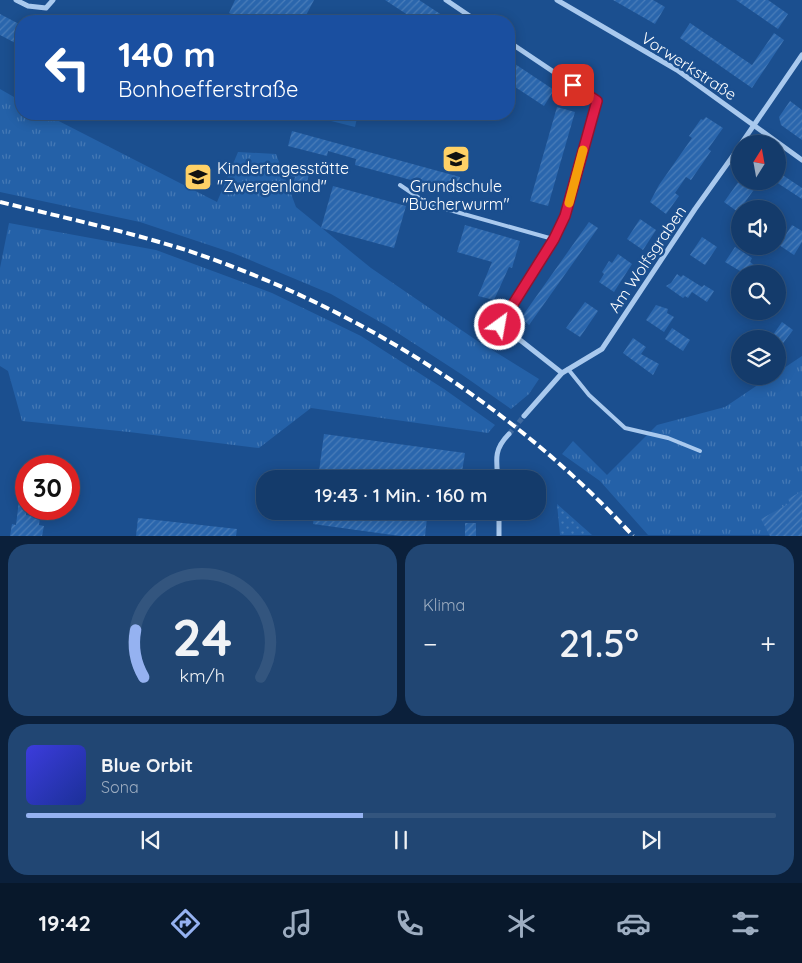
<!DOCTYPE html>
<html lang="de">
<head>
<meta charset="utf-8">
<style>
  :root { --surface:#143b6b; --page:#214673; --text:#f1f3f6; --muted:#9dadc1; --line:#33557e; --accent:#95b2f1 }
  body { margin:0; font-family:Quicksand,sans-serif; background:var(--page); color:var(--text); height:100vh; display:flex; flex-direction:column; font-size:19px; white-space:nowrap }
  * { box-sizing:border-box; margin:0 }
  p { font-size:16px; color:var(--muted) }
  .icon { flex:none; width:28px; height:28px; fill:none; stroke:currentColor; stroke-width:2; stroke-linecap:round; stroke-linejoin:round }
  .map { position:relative; height:536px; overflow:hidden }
  .sheet { display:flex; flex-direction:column; gap:8px; padding:8px; background:#0b203b; flex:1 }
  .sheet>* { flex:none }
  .guide { position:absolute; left:15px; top:15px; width:500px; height:105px; border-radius:20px; box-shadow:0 2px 12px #0003,0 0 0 1px var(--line); background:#1a4fa0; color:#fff; overflow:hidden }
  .needle { width:32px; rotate:11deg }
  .fabs { position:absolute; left:731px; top:135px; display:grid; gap:10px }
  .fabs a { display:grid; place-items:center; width:55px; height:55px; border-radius:50%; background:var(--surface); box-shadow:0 2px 12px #0003,0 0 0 1px var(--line); font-size:25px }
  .speed { position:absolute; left:15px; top:455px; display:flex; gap:10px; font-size:25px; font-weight:700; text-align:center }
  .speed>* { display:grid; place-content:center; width:65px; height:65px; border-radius:50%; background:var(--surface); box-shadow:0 2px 12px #0003,0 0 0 1px var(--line); line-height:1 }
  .speed .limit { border:8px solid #d22; background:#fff; color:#111 }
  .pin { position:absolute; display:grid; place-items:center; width:42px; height:42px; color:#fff; margin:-21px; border-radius:10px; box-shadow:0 2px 8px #0006 }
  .me { position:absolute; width:55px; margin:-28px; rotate:32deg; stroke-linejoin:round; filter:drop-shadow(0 0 4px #0008) }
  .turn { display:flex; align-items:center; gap:18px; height:105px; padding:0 20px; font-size:22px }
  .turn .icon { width:65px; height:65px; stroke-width:2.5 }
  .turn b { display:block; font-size:35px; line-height:42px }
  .big { font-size:38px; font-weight:600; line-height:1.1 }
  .sheet .widget { flex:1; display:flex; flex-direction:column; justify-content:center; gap:8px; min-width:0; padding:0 18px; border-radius:20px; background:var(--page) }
  .sheet .dial { align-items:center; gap:0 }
  .dial svg { height:130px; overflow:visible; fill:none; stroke:var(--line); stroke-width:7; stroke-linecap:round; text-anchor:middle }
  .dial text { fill:var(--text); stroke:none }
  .song { display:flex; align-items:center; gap:15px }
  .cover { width:60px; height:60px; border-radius:8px; background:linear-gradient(135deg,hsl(240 70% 55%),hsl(230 70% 35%)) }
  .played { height:5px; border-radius:2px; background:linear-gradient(90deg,var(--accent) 45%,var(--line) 45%) }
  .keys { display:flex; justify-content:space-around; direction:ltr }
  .heat { display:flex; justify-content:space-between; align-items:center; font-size:28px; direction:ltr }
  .sheet .tiles { flex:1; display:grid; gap:8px; grid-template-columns:1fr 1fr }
  .widget:last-child { grid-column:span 2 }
  .trip { position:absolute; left:256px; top:470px; width:290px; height:50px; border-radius:20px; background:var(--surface); box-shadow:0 2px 12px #0003,0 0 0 1px var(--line); font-weight:600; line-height:50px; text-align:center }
  .menu { display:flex; height:80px; justify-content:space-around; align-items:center; background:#08182b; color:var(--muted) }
  .menu .icon { width:35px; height:35px }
  .menu .active { color:var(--accent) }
  .menu b { font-size:22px; color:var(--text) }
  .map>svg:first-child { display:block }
  .grass { fill:url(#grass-tufts) }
  .park { fill:url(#park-dots) }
  .pitch { fill:#2461a8 }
  .building { fill:url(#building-hatch) }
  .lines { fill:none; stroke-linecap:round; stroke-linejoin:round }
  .minor-tunnel { stroke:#3d69a0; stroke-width:5; stroke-dasharray:5 2.5; stroke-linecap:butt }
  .service { stroke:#a9c9ee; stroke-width:4 }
  .minor { stroke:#a9c9ee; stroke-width:5 }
  .rail { stroke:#fff; stroke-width:4; stroke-dasharray:9 4; stroke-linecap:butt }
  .route-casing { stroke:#92132f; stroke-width:12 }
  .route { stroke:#e11d48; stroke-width:9 }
  .slow { stroke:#f59e0b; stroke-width:9 }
  .labels { text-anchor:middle; stroke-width:5; stroke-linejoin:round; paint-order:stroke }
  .street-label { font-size:16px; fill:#fff; stroke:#1b4f8f }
  .poi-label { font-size:16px; fill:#fff; stroke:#1b4f8f; text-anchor:start }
</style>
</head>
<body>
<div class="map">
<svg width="802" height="536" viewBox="0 0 802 536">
  <defs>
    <pattern id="grass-tufts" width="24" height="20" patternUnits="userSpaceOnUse" patternTransform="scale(1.25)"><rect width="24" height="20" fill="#2461a8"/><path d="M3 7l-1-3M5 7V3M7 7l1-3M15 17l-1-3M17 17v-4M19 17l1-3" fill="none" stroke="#4579b5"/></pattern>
    <pattern id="park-dots" width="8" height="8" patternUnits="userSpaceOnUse" patternTransform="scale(1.25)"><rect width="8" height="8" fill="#2461a8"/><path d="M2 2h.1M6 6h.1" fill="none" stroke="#4579b5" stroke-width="1.8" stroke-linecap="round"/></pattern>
    <pattern id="building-hatch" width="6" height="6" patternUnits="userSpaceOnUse" patternTransform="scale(1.25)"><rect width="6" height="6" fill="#2a66ad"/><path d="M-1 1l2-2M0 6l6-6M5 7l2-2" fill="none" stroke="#4a7db9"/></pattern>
  </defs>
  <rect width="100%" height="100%" fill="#1b4f8f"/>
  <g class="grass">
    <path d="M0 89 21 101V114H45L217 202 238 152 276 154 296 207 371 268 476 340 539 379 529 394 511 409 461 374 387 326 331 294 233 253 140 222 0 192Z"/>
    <path d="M9 223 156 250 272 293 361 336 444 389 495 425 488 433 311 408 259 448 129 432 22 421 8 371 0 366V268Z"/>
    <path d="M802 356V535H648L600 481 562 454 573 441 607 475 657 425 725 407 771 376H778V372Z"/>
  </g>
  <path class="park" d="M557 504 592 535H560Z"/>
  <path class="pitch" d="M303 114H358L355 127Z"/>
  <g class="building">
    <path d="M235 0H314L303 21H246L229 13Z"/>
    <path d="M385 0H419L451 21H417Z"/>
    <path d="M613 0H653L665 7 655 24Z"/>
    <path d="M736 0H768L788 14 778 29Z"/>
    <path d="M0 14 21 25V46L0 35Z"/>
    <path d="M690 23 752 65 774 33 784 40 752 88 680 38Z"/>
    <path d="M509 60 554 90 544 106 509 83Z"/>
    <path d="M790 101 802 110V140L781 125 779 117Z"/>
    <path d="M557 107 575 112 548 206 530 201Z"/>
    <path d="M706 117 723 128 708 149 711 151 691 180 686 177 675 193 679 196 666 214 650 202 659 185 692 138 689 136 701 119 703 120Z"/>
    <path d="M292 131 460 177 456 192 355 165 356 159 328 151 327 156 288 146Z"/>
    <path d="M282 164 310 171 304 192 292 189 295 177 279 173Z"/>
    <path d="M781 174 802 188V199L776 182Z"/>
    <path d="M739 181H760L738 212 724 202Z"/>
    <path d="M333 186 406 206 394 248 321 228Z"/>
    <path d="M640 219 656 230 643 250 627 239Z"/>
    <path d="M589 222 598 228 529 325 521 318Z"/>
    <path d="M465 225 520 241 512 268 509 267 494 300 478 296 492 262 457 252Z"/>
    <path d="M792 225 802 231V242L794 255 779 245Z"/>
    <path d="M702 237 717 247 705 265 690 255Z"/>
    <path d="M735 247 752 258 750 262 767 274H745L725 262Z"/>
    <path d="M618 254 632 264 614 292 599 282 604 274 602 272 609 261 612 263Z"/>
    <path d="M677 274 681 277 683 275 702 287 704 285 714 291 707 302 692 292 688 298 685 296 683 298 666 286 671 283Z"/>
    <path d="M585 302 598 311 580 337 566 328Z"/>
    <path d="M656 305 668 309 667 313 674 317 664 332 646 320Z"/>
    <path d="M782 322 793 330 778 350V339H770Z"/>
    <path d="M672 328 690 340 683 351 665 339Z"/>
    <path d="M633 338 646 347 641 354 659 364 653 375 623 353Z"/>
    <path d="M324 434 465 453 462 472 443 470 442 479H318Z"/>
    <path d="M802 491V536H770L761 519 790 503 788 499Z"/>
    <path d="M20 492 26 493V515L40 517 39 525 44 526 42 536H10L12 524 16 525Z"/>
    <path d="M315 511H372L427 518 425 536H400L313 524Z"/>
    <path d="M138 518 237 529 236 536H136Z"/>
    <rect x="465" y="523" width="11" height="13"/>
  </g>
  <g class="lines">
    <path class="minor-tunnel" d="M509 434 524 416"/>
    <g class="service">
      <path d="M400 185 428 204 553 239"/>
      <path d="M568 369 589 395 625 428 668 438 700 451"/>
    </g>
    <g class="minor">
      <path d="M16 0 28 6 46 8 53 0"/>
      <path d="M446 0 477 21"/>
      <path d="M557 0 677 70 802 160"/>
      <path d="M509 42 597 101 565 216 553 239 501 325 562 373"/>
      <path d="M741 144 802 55"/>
      <path d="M524 416 562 373 602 349 695 209 740 146"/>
      <path d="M498 479C496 459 494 449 509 434"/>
      <path d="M499 511V536"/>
    </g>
    <path class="rail" d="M0 202C62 217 125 231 186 250 355 306 513 405 633 536"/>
  </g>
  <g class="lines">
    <defs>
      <path id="route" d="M500 325 554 239 565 216 597 101 573 85"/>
    </defs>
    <use href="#route" class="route-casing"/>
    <use href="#route" class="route"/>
    <path class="slow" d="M569 203 583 150"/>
  </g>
  <defs>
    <symbol id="school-square" viewBox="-11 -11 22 22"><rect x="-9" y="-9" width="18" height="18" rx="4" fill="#ffd166" stroke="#1b4f8f"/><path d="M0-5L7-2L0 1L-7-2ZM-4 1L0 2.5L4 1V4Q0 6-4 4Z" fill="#111"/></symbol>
  </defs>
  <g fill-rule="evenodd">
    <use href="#school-square" x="440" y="143" width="32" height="32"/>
    <use href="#school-square" x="182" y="161" width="32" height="32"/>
  </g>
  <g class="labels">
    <g class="street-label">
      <text transform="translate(689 66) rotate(33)" y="6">Vorwerkstraße</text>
      <text transform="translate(647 259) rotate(-56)" y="6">Am Wolfsgraben</text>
    </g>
    <g class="poi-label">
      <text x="217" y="174">Kindertagesstätte<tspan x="217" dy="18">"Zwergenland"</tspan></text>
      <text x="456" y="192" text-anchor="middle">Grundschule<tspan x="456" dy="18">"Bücherwurm"</tspan></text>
    </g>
  </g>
</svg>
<div class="fabs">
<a><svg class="needle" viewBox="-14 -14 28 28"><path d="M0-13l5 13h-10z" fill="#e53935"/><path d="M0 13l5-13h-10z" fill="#9dadc1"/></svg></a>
<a><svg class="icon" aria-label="sound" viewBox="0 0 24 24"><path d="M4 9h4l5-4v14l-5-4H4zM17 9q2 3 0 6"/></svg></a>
<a><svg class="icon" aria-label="search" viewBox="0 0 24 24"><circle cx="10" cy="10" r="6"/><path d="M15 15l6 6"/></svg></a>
<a><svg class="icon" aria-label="layers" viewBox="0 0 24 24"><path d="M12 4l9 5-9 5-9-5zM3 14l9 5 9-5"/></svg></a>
</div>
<div class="speed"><div class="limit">30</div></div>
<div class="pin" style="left:573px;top:85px;background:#d93025"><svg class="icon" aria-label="arrive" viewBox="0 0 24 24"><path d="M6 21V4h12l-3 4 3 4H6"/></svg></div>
<svg class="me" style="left:500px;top:325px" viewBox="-20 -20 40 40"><circle r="17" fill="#e11d48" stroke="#fff" stroke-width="3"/><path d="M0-11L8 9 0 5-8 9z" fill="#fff"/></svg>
<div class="trip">19:43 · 1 Min. · 160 m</div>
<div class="guide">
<div class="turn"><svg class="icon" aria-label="left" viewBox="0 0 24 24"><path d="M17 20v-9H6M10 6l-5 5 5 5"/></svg><div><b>140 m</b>Bonhoefferstraße</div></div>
</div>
</div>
<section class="sheet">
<div class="tiles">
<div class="widget dial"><svg viewBox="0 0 100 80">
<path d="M14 69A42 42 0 1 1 86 69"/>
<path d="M14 69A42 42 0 0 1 9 40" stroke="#95b2f1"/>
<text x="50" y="56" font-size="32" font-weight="700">24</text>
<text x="50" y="72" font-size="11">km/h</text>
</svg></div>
<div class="widget"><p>Klima</p>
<div class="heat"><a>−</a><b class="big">21.5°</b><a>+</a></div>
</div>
<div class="widget">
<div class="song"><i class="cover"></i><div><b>Blue Orbit</b><p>Sona</p></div></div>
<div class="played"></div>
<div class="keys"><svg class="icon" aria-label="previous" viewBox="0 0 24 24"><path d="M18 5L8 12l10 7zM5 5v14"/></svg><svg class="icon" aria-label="pause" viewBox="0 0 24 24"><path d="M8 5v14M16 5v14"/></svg><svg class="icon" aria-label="next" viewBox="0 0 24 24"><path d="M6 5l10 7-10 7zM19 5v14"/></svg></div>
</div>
</div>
</section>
<nav class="menu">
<b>19:42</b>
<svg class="icon active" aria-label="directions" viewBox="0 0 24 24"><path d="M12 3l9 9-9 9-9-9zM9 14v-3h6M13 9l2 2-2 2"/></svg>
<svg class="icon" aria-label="music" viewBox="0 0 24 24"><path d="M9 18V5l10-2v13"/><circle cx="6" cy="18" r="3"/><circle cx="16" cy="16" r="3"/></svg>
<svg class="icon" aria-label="phone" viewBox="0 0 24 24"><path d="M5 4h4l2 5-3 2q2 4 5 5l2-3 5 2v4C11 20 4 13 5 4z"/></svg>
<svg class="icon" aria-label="climate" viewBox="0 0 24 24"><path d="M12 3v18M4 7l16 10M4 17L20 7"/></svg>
<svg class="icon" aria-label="car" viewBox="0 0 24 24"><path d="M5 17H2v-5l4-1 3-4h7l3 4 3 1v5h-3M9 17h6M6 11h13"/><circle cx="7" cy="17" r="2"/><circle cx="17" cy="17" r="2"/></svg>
<svg class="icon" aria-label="filters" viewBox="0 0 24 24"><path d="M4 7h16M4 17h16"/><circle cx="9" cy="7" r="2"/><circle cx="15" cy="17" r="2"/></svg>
</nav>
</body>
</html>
